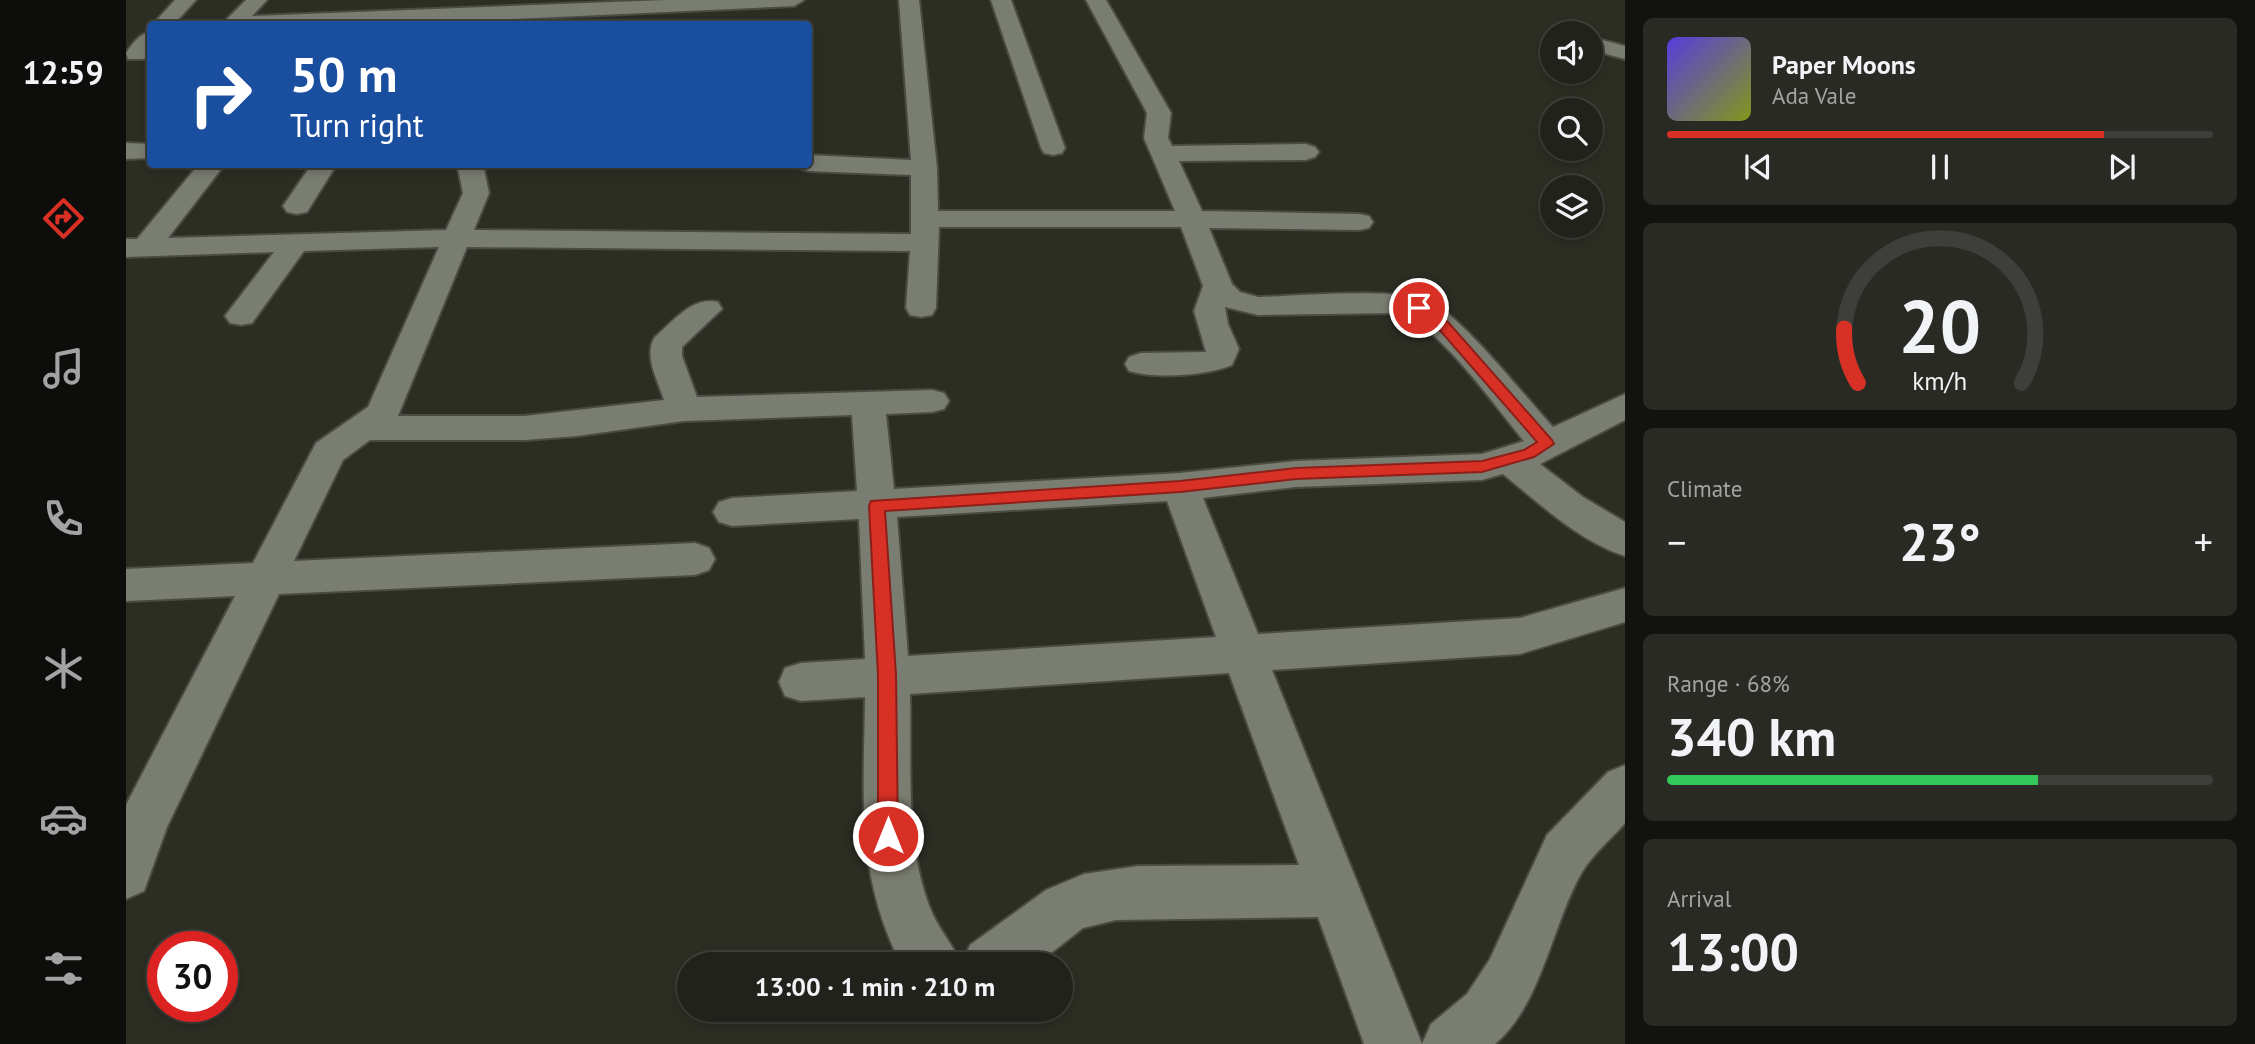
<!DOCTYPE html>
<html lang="en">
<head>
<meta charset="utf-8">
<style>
  :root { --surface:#21221b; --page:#292a24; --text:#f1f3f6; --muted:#a2a4a3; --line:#3e3f3a; --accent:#d93025 }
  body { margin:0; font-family:"PT Sans",sans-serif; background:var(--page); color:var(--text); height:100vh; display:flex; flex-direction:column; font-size:26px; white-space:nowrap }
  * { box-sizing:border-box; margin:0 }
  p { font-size:23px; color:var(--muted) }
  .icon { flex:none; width:38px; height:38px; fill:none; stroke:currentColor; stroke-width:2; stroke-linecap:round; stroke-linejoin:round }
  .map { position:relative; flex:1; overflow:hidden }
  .drawer { display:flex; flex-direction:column; gap:18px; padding:18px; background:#12130f; width:630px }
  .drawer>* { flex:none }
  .top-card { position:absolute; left:21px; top:21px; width:665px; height:147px; border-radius:7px; box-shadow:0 4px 10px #0003,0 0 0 2px var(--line); background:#1a4fa0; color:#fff; overflow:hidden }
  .controls { position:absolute; left:1414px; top:21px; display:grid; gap:14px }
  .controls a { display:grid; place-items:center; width:63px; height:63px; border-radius:50%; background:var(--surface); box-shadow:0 4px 10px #0003,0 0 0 2px var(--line); font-size:35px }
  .speed { position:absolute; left:21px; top:931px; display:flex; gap:14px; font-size:35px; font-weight:700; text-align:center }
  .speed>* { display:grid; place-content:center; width:91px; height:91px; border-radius:50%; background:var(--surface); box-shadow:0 4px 10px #0003,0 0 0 2px var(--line); line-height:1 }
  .speed .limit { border:10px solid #d22; background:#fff; color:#111 }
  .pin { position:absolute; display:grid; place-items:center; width:60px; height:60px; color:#fff; margin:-30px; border:4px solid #fff; border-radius:50%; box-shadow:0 2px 7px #0007 }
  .me { position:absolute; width:77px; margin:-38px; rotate:0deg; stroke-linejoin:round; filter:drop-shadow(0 0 5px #0008) }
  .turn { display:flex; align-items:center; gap:24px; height:147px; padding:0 28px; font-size:32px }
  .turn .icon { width:91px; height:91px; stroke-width:2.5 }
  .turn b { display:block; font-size:49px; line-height:60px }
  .big { font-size:52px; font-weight:800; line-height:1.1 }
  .drawer .tile { flex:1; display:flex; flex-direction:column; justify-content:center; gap:10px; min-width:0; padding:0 24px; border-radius:10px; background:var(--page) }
  .drawer .dial { align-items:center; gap:0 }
  .dial svg { height:182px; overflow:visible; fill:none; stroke:var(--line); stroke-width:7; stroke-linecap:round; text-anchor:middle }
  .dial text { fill:var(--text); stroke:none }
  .song { display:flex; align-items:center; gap:21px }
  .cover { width:84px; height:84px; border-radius:10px; background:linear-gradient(135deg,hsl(250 70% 55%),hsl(70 70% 35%)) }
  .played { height:7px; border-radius:4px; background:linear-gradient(90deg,var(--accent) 80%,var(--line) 80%) }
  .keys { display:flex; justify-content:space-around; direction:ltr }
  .heat { display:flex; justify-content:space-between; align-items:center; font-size:38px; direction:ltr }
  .charge { height:10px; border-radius:5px; background:linear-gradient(90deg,#34c759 68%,var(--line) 0) }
  .trip { position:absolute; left:551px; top:952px; width:396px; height:70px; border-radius:35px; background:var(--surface); box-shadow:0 4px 10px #0003,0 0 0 2px var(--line); font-weight:800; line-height:70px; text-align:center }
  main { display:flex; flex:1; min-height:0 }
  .dock { display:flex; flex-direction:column; width:126px; justify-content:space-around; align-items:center; background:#0d0e0b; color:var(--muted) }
  .dock .icon { width:49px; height:49px }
  .dock .current { color:var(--accent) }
  .dock b { font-size:32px; color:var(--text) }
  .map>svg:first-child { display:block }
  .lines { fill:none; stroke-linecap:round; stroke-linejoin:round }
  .street-casing { stroke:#4a4c43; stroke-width:4 }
  .street { fill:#7a7d71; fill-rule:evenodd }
  .route { fill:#d93025; stroke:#8d1f18; stroke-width:2 }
</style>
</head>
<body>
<main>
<nav class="dock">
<b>12:59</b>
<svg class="icon current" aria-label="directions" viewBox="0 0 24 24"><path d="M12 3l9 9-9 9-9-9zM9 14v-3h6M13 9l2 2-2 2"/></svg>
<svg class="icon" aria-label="music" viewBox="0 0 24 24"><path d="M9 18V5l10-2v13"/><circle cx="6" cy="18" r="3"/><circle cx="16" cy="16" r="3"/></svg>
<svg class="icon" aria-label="phone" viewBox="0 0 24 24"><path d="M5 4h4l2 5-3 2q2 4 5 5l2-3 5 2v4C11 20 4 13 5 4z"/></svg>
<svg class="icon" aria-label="climate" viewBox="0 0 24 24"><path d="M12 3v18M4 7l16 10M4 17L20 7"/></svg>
<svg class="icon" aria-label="car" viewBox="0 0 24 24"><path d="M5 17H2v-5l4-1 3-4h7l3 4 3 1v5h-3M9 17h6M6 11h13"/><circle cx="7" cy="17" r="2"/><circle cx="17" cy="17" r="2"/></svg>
<svg class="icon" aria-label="filters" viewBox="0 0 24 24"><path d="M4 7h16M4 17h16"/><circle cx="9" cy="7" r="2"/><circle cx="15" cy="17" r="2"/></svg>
</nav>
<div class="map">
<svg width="1499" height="1044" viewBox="0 0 1499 1044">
  <rect width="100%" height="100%" fill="#2c2e24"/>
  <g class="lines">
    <defs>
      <g id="street">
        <path d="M49 0H70L48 24H27Z"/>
        <path d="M120 0H141L126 16 540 0H678L668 6 301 23 99 24 101 19Z"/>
        <path d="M773 0H793L811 168 812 211H1049L1018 138 1021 113 960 0H980L1045 113 1042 138 1046 146 1180 144 1189 147 1193 152 1189 157 1180 160 1053 161 1076 211 1233 214 1243 216 1247 222 1243 228 1233 230 1083 228 1106 284 1114 292 1132 297C1172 296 1270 287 1303 301 1335 315 1400 398 1427 427L1499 394V420L1414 464 1457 497 1499 522V556C1454 542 1414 504 1377 474L1356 480 1170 487 1077 498 1132 634 1394 618 1499 588V622L1394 654 1146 670 1296 1044H1238L1192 917 990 920 957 928 911 964H836L844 945 920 890 958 874 1012 866 1173 865 1103 673 784 694C786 764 778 841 804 908 812 929 827 944 835 964H775C729 873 738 795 739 697L675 701 659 696 653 682 659 668 675 663 739 659 733 519 606 526 593 522 587 512 593 502 606 498 731 491 726 415 558 421 451 436 399 440H244L217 460 168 561 569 543 583 548 589 559 583 570 569 575 153 594 41 827 18 891 0 899V805L109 596 0 601V569L127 563 190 443 242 407 313 247 178 251 126 323 115 325 104 323 99 316 148 252 0 257V239H11L73 164H99L42 238 320 230 337 193 331 164H357L363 193 348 230 785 234V175L682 171 673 168 670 164H682V155L785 160ZM813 227H1055L1077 286 1068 311 1080 352 1015 353 1003 357 999 364 1003 371C1030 379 1080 376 1106 365L1113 349 1102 324 1099 307 1132 315 1271 313C1309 320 1371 409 1398 441L1356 454 1170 461 1054 473 768 489 760 414 806 412 818 409 823 401 818 393 806 390 571 397 556 356V347L596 309 592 302C566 296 547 322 529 337 517 355 532 381 538 400L399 416H272L341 247 784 251 780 308 784 315 795 317 806 315 810 308ZM1041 501 1090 637 782 656 771 517Z"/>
        <path d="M865 0H885L939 148 936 153 927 155 918 153 915 148Z"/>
        <path d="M24 32V50L18 59H2L0 53C6 44 13 34 24 32Z"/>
        <path d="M1465 37 1499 46V59L1465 50Z"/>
        <path d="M0 143 24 144V158L0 159Z"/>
        <path d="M186 164H211L181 212 171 214 161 212 157 206Z"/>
        <path d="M1499 765V823C1485 839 1467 854 1456 872 1426 924 1416 1004 1369 1044H1296L1305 1024 1341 994 1364 959 1421 835 1482 772Z"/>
      </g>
    </defs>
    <use href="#street" class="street-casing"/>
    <use href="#street" class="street"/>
  </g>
  <path class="route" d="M1293 305 1322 322 1426 440 1428 444 1408 457 1356 472 1170 479 1054 492 759 511 770 675 772 836 769 843 762 846 755 843 752 836V675L743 506 745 501 1054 481 1170 468 1356 461 1398 450 1411 442 1312 328 1288 311V306Z"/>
</svg>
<div class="controls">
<a><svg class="icon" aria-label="sound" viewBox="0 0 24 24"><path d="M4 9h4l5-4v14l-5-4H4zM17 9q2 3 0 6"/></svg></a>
<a><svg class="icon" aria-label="search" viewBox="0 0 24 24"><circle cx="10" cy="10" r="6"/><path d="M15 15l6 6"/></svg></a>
<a><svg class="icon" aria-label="layers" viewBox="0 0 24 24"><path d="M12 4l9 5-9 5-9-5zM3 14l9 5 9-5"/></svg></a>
</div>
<div class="speed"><div class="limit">30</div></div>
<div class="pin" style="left:1293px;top:308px;background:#d93025"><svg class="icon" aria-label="arrive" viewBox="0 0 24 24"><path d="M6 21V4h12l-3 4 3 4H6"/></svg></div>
<svg class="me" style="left:762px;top:836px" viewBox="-20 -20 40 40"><circle r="17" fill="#d93025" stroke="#fff" stroke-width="3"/><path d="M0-11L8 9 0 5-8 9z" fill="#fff"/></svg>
<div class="trip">13:00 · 1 min · 210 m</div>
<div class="top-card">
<div class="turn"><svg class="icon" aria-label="right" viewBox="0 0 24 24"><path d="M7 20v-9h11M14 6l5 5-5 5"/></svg><div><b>50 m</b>Turn right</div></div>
</div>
</div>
<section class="drawer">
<div class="tile">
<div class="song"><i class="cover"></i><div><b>Paper Moons</b><p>Ada Vale</p></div></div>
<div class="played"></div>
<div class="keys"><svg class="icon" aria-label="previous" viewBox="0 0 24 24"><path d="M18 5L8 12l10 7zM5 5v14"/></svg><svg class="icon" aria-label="pause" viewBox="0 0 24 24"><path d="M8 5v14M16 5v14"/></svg><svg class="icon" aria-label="next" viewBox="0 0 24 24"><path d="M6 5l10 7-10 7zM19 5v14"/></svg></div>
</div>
<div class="tile dial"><svg viewBox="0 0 100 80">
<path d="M14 69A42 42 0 1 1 86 69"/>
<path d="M14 69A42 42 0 0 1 8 45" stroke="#d93025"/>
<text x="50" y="56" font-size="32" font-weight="700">20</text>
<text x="50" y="72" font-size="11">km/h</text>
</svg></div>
<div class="tile"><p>Climate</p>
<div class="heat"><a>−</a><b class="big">23°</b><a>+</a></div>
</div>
<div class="tile"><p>Range · 68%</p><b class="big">340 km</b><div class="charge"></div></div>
<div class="tile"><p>Arrival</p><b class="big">13:00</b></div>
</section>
</main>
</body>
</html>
